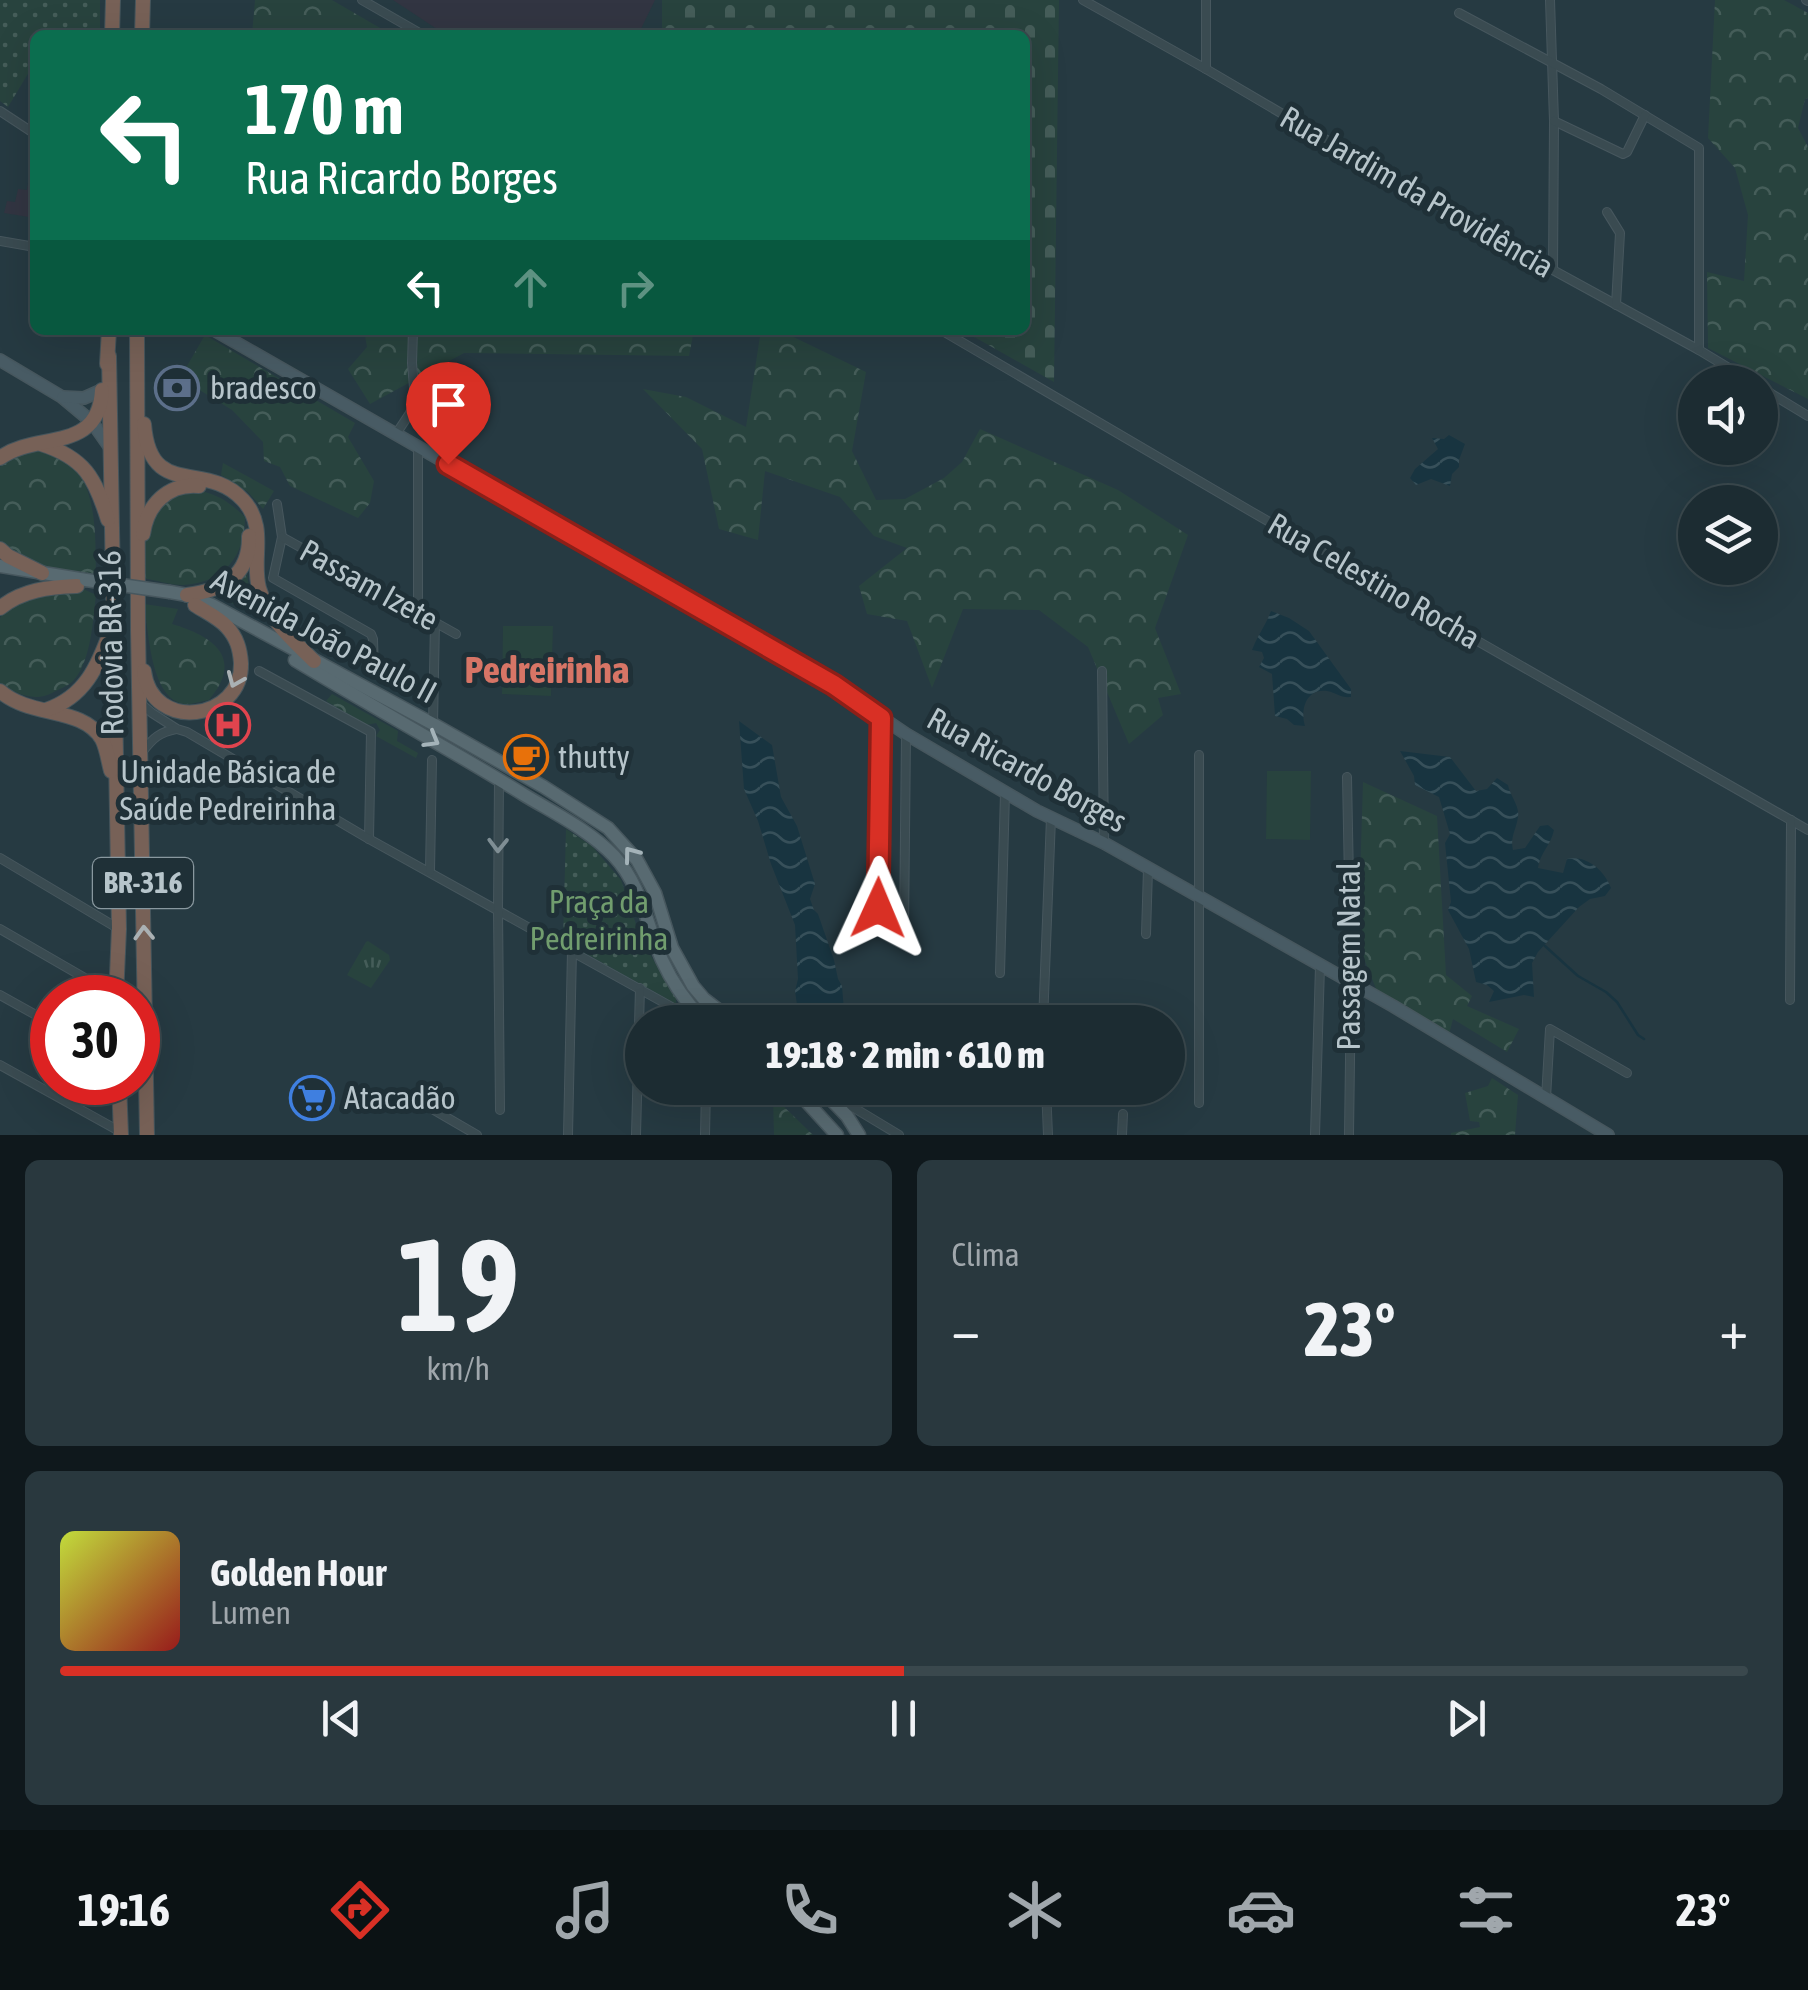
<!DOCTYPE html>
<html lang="pt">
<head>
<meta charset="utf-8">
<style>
  :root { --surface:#1c2c32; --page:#29383e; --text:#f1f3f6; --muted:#a0a7ac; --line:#3a484d; --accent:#d93025 }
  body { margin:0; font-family:"Asap Condensed",sans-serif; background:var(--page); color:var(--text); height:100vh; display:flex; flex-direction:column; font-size:38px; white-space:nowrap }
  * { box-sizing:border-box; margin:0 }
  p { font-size:32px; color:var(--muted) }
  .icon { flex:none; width:55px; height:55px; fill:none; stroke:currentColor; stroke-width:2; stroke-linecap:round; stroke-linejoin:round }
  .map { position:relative; height:1135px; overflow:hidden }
  .drawer { display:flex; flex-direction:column; gap:25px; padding:25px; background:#0f181c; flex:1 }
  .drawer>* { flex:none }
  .banner { position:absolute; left:30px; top:30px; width:1000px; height:305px; border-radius:15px; box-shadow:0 10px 40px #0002,0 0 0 2px var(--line); background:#0b6e4f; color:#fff; overflow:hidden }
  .tools { position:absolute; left:1678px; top:365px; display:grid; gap:20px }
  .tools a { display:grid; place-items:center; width:100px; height:100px; border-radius:50%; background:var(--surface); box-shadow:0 10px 40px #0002,0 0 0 2px var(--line); font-size:50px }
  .speed { position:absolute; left:30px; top:975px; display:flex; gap:20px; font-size:50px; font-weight:700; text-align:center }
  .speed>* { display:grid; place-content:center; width:130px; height:130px; border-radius:50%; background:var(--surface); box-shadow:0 10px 40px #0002,0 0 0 2px var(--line); line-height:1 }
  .speed .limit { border:15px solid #d22; background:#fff; color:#111 }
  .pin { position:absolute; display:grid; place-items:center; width:85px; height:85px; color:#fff; margin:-102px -42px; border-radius:50% 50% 50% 0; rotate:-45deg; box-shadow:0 0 10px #0007 }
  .pin .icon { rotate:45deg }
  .me { position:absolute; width:110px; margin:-55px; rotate:1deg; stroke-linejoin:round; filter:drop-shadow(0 0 8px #0008) }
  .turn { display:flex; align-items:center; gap:35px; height:210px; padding:0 50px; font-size:45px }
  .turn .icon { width:130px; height:130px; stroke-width:2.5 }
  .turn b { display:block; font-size:70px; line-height:85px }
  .lanes { display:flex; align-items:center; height:95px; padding:0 50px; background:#0003; justify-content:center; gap:50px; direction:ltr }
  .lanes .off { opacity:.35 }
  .big { font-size:75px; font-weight:800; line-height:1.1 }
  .drawer .card { flex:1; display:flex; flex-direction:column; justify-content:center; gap:15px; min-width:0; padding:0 35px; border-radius:15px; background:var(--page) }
  .drawer .dial { align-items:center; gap:0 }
  .dial b { font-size:130px; line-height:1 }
  .song { display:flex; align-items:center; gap:30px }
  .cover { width:120px; height:120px; border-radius:15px; background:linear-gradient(135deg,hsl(70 70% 55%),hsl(0 70% 35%)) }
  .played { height:10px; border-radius:5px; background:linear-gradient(90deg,var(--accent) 50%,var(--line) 50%) }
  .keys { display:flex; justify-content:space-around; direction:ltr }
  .heat { display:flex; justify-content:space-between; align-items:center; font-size:55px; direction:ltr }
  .drawer .tiles { flex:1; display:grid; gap:25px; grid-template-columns:1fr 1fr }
  .card:last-child { grid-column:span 2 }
  .trip { position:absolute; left:625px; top:1005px; width:560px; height:100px; border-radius:50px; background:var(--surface); box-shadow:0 10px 40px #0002,0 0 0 2px var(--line); font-weight:800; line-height:100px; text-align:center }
  .tabs { display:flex; height:160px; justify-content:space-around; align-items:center; background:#0b1214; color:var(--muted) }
  .tabs .icon { width:70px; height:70px }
  .tabs .on { color:var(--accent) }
  .tabs b { font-size:45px; color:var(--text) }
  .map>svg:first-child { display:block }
  .medical { fill:#323542 }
  .grass { fill:url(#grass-tufts) }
  .forest { fill:url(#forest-crowns) }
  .cemetery { fill:url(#cemetery-stones) }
  .park { fill:url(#park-dots) }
  .pitch { fill:#28433e }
  .water { fill:url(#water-waves) }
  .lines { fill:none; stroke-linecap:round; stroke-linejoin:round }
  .stream { stroke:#183440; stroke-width:2.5 }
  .street-casing { stroke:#47575e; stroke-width:10 }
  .secondary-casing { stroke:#47575e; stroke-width:14 }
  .primary-casing { stroke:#47575e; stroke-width:15 }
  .highway-casing { stroke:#45555c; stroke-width:16 }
  .street { stroke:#3a4b51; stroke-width:8 }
  .secondary { stroke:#485b64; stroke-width:11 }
  .primary { stroke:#586a71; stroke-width:12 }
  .highway { stroke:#776157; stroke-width:14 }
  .primary-bridge-casing { stroke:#47575e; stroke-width:15; stroke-linecap:butt }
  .primary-bridge { stroke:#586a71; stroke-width:12 }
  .oneway { stroke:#aab1b4 }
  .oneway2 { stroke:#a4b3b9 }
  .oneway3 { stroke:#7f8e94 }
  .route-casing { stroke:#8d1f18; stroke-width:25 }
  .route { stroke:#d93025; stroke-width:18 }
  .labels { text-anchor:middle; stroke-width:10; stroke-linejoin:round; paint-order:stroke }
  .shield { fill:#1f3037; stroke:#89989f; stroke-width:2.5 }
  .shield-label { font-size:30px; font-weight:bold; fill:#b7c5cb }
  .street-label { font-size:32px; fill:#b7c5cb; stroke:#1f3037 }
  .poi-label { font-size:32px; fill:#b7c5cb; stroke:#1f3037; text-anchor:start }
  .park-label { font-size:32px; fill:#719d6e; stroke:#1f3037 }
  .quarter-label { font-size:38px; font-weight:bold; fill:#d77566; stroke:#1f3037 }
</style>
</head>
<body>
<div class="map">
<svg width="1808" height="1135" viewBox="0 0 1808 1135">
  <defs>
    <pattern id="grass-tufts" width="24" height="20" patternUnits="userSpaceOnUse" patternTransform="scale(2.5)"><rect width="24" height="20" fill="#28433e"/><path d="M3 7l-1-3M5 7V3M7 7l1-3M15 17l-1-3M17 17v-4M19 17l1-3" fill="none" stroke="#455d59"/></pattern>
    <pattern id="forest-crowns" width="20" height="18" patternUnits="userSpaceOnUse" patternTransform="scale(2.5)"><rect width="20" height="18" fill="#28433e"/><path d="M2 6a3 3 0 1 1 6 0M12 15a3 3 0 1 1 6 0" fill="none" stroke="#455d59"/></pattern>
    <pattern id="cemetery-stones" width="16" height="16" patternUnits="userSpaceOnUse" patternTransform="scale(2.5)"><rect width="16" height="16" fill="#28433e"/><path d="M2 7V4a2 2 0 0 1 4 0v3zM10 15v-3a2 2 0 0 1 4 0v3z" fill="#455d59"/></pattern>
    <pattern id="park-dots" width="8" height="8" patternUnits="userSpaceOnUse" patternTransform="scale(2.5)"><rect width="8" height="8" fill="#28433e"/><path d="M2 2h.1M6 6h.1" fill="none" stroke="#455d59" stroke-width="1.8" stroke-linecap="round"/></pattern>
    <pattern id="water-waves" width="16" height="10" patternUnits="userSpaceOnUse" patternTransform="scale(2.5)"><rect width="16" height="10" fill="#183440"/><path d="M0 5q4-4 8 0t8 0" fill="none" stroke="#37505a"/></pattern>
  </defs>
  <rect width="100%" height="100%" fill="#263a42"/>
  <g class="medical">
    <path d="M393 0H655L638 35H446Z"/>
    <path d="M28 183 35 184V218L4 213 7 201 15 202 18 189 27 190Z"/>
  </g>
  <path class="grass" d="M368 941 389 955 390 960 371 988 347 975 366 942Z"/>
  <g class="forest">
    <path d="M255 0H332L392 35H252Z"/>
    <path d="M1715 0H1784L1808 13V98L1805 99 1798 128 1808 147V399L1708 348 1707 272 1744 281 1748 215 1735 168 1708 138Z"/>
    <path d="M364 330H694L689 356 464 353 370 404 348 369 367 347Z"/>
    <path d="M761 330H779L866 372 852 451 876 500 905 499 944 478 962 462 980 429 1118 490 1188 535 1155 628 1181 694 1158 698 1163 715 1129 744 1088 647 1039 610 963 609 932 688 907 621 867 614 859 586 907 548 874 536 840 497 765 471 758 540 719 529 702 449 643 389 686 397 746 427Z"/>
    <path d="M205 335 355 423 348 437 374 481 370 503 358 518 290 486 280 467 264 461 263 442 232 410 180 378Z"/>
    <path d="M33 449C42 452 55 454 63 459 99 480 95 539 96 575L33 564 0 544V467L9 456Z"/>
    <path d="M223 463 274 491 263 509 248 492 221 475Z"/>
    <path d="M200 491C220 495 230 503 245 517 245 556 224 583 183 585 170 585 155 580 143 578 140 553 147 503 175 493 183 491 192 492 200 491Z"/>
    <path d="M246 568 249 587 265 620 214 594Z"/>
    <path d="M77 586 96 595C93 620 91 662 73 681 68 686 59 689 52 693 35 702 15 694 0 683 0 665 0 637 0 619 5 597 57 590 77 586Z"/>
    <path d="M144 604 178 609 172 624C213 636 245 658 209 700 201 701 191 705 184 704 150 698 149 632 144 604Z"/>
    <path d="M332 694 398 731 397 741 418 753 416 758 376 736 380 730 376 723 366 725 326 701Z"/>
    <path d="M1363 782 1437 816 1446 975 1472 996 1467 1006 1519 1029 1507 1052 1453 1019 1448 1038 1377 991 1358 944Z"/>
    <path d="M1492 1078 1518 1095 1515 1135H1451V1133L1480 1127 1479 1122 1470 1121 1465 1093 1488 1086Z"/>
    <path d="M773 1096 813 1135H774Z"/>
  </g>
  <path class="cemetery" d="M662 0H1059L1054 382 962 330H1025V35H662Z"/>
  <g class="park">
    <path d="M0 0H100V35H35V62L8 107 0 101Z"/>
    <path d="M566 829 592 846 621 880 641 939 676 998V1004L563 941Z"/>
  </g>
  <g class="pitch">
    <path d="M503 626H553L551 696 502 694Z"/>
    <path d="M1267 771H1311L1310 840 1266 839Z"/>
  </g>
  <g class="water">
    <path d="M1449 435 1465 444 1459 460V467L1452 474 1450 486 1431 479 1416 485 1410 478 1415 469 1438 449 1432 438 1444 439Z"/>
    <path d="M1271 611 1289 618 1309 631 1351 689V697C1340 698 1337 693 1327 691 1306 688 1300 710 1305 726L1294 725 1287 719 1275 716 1272 674 1259 667 1264 658 1262 652 1252 650C1257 636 1266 625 1271 611Z"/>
    <path d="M739 721 772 745 781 797 797 826 815 884 810 899 814 910 818 914 834 960 838 979 842 986 845 1022H805L797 1005 795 991 798 979 795 925 771 864 758 821 744 789Z"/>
    <path d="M1400 751 1450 757 1476 791 1487 789 1497 778 1508 785C1510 796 1520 806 1518 817 1516 831 1510 836 1513 850L1525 848 1540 826 1548 825 1554 830C1551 845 1540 853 1538 868L1563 873 1567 859C1587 855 1604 870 1611 888L1605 896 1590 899 1579 907 1538 952 1532 963 1534 997 1524 995 1489 1002 1494 991 1487 985 1476 982 1469 949 1448 910 1451 902 1445 843 1450 834 1439 797 1415 785 1414 776Z"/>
  </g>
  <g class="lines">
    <path class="stream" d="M1545 946 1578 976 1606 992 1617 1002 1638 1035 1644 1039"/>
    <defs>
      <g id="street">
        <path d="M362 0 423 35"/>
        <path d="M1083 0 1206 69 1478 229 1699 350 1752 382"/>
        <path d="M1206 0V69"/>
        <path d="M1550 0 1554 121 1553 270"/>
        <path d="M1806 0 1808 1"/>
        <path d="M1459 13 1601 89 1699 148V350"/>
        <path d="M0 111 35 134"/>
        <path d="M1554 121 1623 154 1627 152 1645 115"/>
        <path d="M1607 212 1620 233 1616 305"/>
        <path d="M0 241 35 247"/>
        <path d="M941 330 1252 512 1808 830"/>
        <path d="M1760 387 1808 416"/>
        <path d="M396 434 410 413 415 400 412 363 413 330"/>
        <path d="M277 504 282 537 273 578 371 634 373 639 374 673"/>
        <path d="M282 537 456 634"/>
        <path d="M418 612V447"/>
        <path d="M259 671 371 732 369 839"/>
        <path d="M1102 671 1104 843"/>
        <path d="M139 702 152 713 177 729 187 732 369 839 679 1011 696 1016"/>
        <path d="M433 724 435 622"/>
        <path d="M143 751C153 738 160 732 176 729"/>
        <path d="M1199 755V1103"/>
        <path d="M1347 777 1351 984 1349 1135"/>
        <path d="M499 779 498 910 500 1110"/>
        <path d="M0 858 119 929"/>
        <path d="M430 871 432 760"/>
        <path d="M879 908 881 718"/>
        <path d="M0 929 116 996"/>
        <path d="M904 931 906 734"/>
        <path d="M1146 934 1148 869"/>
        <path d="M1000 973 1005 793"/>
        <path d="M0 995 52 1024"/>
        <path d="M1790 1000 1791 820"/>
        <path d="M1043 1022 1051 818"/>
        <path d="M0 1065 121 1132"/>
        <path d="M830 1088 846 1103 899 1135"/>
        <path d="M1046 1088 1048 1135"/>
        <path d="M1546 1098 1550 1029 1627 1073"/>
        <path d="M415 1099 477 1135"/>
        <path d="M568 1135 572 951"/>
        <path d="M636 1135 640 988"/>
        <path d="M705 1135 706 1088"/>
        <path d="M1122 1135 1123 1114"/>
        <path d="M1315 1135 1320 966"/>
      </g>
      <g id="secondary">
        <path d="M214 330 834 685 906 734 1037 811 1104 843 1393 1006 1608 1135"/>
        <path d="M0 360 62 397 92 422 111 449"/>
        <path d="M63 397 84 398 102 390"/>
      </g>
      <g id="primary">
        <path d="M0 566 86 580"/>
        <path d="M170 592 187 595 212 605 433 724 544 787 608 828 637 860 655 893 672 948 693 986 704 999 734 1022"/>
        <path d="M295 660C371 706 450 749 526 796 556 814 589 830 614 856 642 886 646 924 662 960 672 982 688 1005 705 1022"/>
        <path d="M794 1088 837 1135"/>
        <path d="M820 1088 847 1116 859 1135"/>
      </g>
      <g id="highway">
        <path d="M112 35 113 0"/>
        <path d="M142 35 143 0"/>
        <path d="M137 330 138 631 147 1135"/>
        <path d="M109 356 119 929 116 998"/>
        <path d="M107 364 109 330"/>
        <path d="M144 424C150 501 206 459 243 500 268 527 251 558 259 588 268 619 292 639 314 661"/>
        <path d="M41 444C85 458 95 478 108 520"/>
        <path d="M0 458C36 431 99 454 102 390"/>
        <path d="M143 534C147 505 168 483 199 486"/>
        <path d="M0 549 8 556 42 573"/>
        <path d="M187 595C223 590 250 576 249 536"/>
        <path d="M0 608C22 590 49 587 77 586"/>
        <path d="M144 671C152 734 243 720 241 663 240 649 237 638 227 627 219 618 206 612 195 605"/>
        <path d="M0 691C30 718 82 706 102 739 107 749 108 760 111 771"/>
        <path d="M46 710C85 697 98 666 111 630"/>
        <path d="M119 1082 121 1135"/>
      </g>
    </defs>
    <use href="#street" class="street-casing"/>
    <use href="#secondary" class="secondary-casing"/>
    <use href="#primary" class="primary-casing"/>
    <use href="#highway" class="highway-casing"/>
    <use href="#street" class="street"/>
    <use href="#secondary" class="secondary"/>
    <use href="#primary" class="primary"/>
    <use href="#highway" class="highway"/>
    <defs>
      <path id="primary-bridge" d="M86 580 170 592"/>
    </defs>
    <use href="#primary-bridge" class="primary-bridge-casing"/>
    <use href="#primary-bridge" class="primary-bridge"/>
  </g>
  <defs><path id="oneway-chevron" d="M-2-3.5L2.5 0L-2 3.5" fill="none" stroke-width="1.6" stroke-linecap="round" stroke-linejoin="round" transform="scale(2.5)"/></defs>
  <g class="oneway">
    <use href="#oneway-chevron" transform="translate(235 680) rotate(113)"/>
    <use href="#oneway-chevron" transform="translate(144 933) rotate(-92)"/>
  </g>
  <g class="oneway2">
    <use href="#oneway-chevron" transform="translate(432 740) rotate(30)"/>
    <use href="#oneway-chevron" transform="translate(631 854) rotate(-127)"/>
  </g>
  <use class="oneway3" href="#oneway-chevron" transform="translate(498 845) rotate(91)"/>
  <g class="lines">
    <defs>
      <path id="route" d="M448 464 834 685 881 718 878 908"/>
    </defs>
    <use href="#route" class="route-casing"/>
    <use href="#route" class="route"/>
  </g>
  <defs>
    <symbol id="bank-ring" viewBox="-11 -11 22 22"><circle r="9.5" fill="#1f3037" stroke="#5c6f8a" stroke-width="1.5"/><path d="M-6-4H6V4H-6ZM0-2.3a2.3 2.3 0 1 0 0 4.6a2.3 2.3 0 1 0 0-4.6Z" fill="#5c6f8a"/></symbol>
    <symbol id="hospital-ring" viewBox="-11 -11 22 22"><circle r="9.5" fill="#1f3037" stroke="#e0444e" stroke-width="1.5"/><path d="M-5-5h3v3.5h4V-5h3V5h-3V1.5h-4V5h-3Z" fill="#e0444e"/></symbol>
    <symbol id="cafe-ring" viewBox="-11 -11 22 22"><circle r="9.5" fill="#1f3037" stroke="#e8710a" stroke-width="1.5"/><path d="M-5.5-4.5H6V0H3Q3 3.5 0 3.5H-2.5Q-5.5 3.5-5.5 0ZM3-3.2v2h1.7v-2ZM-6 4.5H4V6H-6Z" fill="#e8710a"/></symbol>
    <symbol id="supermarket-ring" viewBox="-11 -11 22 22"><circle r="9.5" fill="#1f3037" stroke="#3f7fe0" stroke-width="1.5"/><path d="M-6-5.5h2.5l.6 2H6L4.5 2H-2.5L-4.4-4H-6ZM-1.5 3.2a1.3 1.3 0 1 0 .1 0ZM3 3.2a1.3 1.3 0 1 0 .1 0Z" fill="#3f7fe0"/></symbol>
  </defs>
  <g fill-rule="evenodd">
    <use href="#bank-ring" x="152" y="363" width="50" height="50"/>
    <use href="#hospital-ring" x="203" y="700" width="50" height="50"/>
    <use href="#cafe-ring" x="501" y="732" width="50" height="50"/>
    <use href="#supermarket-ring" x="287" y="1073" width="50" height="50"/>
  </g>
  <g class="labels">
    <rect class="shield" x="93" y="858" width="100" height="50" rx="8"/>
    <g class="shield-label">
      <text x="143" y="893">BR-316</text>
    </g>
    <g class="street-label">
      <text transform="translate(1417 192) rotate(30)" y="11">Rua Jardim da Providência</text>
      <text transform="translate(1374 581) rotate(30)" y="11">Rua Celestino Rocha</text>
      <text transform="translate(369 585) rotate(29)" y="11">Passam Izete</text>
      <text transform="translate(324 636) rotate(28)" y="11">Avenida João Paulo II</text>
      <text transform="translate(111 643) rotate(-91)" y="11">Rodovia BR-316</text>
      <text transform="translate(1027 770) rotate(29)" y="11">Rua Ricardo Borges</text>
      <text transform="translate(1349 956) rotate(-90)" y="11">Passagem Natal</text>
    </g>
    <g class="poi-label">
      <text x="210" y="399">bradesco</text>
      <text x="558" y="768">thutty</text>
      <text x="228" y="783" text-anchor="middle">Unidade Básica de<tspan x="228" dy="37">Saúde Pedreirinha</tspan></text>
      <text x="344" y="1109">Atacadão</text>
    </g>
    <g class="park-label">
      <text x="599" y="913">Praça da<tspan x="599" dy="37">Pedreirinha</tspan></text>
    </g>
    <g class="quarter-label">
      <text x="547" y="683">Pedreirinha</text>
    </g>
  </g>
</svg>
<div class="tools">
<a><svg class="icon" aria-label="sound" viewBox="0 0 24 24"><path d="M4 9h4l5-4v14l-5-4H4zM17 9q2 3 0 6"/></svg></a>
<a><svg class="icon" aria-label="layers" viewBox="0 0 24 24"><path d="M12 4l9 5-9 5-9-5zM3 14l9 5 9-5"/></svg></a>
</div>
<div class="speed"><div class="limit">30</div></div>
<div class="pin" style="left:448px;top:464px;background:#d93025"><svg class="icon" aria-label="arrive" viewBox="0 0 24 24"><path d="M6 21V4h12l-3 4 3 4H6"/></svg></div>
<svg class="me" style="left:878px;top:908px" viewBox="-20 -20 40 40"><path d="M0-17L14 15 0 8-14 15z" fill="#d93025" stroke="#fff" stroke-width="4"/></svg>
<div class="trip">19:18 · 2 min · 610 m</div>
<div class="banner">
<div class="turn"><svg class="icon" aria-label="left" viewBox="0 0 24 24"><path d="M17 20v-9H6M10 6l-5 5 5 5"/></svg><div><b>170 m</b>Rua Ricardo Borges</div></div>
<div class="lanes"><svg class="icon" aria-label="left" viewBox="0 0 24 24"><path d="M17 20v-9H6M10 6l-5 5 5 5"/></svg><svg class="icon off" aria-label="ahead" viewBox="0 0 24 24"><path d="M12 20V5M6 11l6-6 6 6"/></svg><svg class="icon off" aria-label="right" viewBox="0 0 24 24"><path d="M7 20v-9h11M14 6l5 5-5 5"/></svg></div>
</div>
</div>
<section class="drawer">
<div class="tiles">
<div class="card dial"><b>19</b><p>km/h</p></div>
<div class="card"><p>Clima</p>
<div class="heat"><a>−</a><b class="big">23°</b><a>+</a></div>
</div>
<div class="card">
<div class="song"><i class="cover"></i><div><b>Golden Hour</b><p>Lumen</p></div></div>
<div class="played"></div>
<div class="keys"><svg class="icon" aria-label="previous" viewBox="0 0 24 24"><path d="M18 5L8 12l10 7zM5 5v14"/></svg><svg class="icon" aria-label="pause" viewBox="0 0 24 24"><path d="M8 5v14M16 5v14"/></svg><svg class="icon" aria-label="next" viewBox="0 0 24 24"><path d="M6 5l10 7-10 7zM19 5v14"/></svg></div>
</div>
</div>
</section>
<nav class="tabs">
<b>19:16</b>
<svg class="icon on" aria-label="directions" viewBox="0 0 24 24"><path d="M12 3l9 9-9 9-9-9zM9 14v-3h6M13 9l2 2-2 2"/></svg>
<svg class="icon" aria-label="music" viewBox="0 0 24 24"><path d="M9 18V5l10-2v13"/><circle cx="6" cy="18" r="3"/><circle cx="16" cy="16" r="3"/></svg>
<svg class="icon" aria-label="phone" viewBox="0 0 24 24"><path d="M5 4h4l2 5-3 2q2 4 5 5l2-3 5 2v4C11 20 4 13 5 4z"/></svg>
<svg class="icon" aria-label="climate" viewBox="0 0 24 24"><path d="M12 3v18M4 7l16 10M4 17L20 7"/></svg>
<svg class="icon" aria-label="car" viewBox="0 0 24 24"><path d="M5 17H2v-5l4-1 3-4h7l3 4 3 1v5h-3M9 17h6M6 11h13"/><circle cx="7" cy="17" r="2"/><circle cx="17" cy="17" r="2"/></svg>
<svg class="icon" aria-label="filters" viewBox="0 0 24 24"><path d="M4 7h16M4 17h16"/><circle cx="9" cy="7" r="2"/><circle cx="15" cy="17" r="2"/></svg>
<b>23°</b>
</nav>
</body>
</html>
